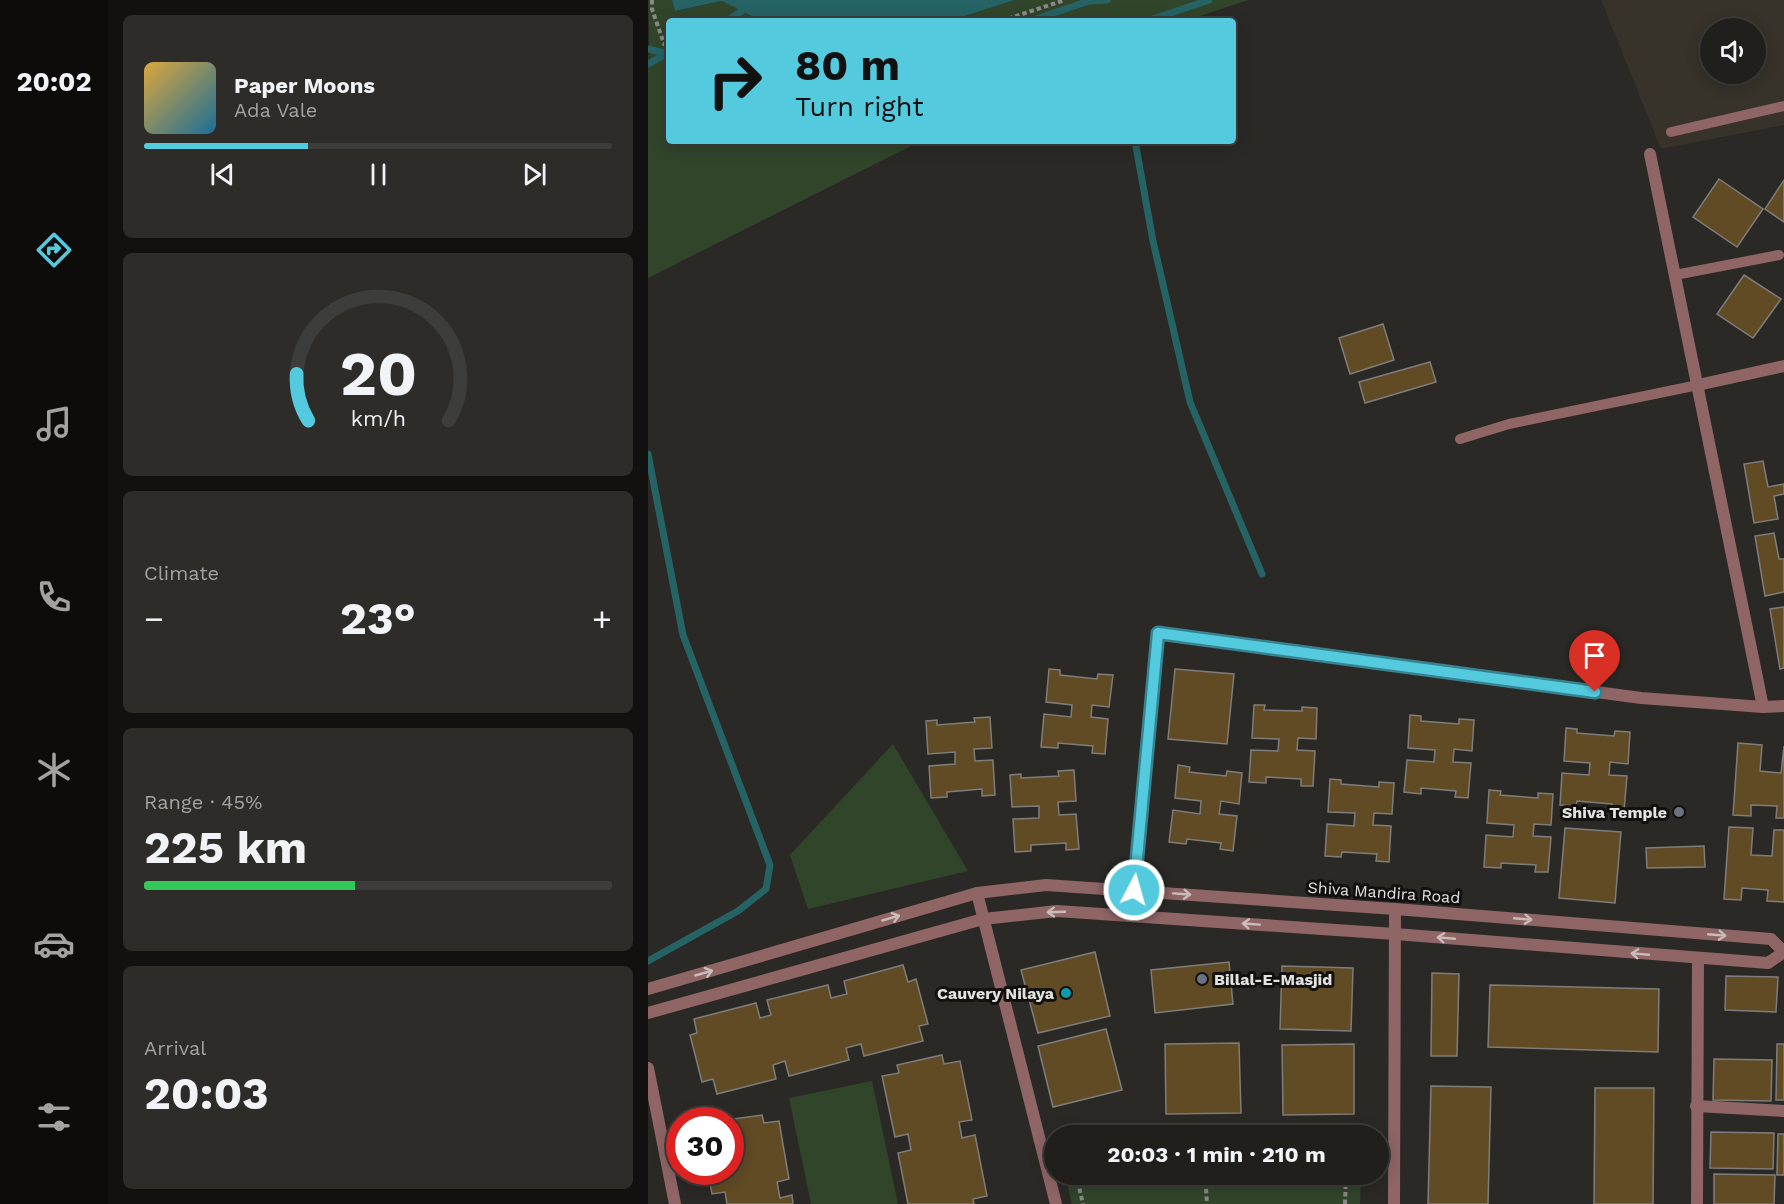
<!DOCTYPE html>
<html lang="en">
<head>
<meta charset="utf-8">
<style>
  :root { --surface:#201f1c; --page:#2d2c29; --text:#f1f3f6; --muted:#a2a2a3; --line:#3d3d3b; --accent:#54cade }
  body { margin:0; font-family:"Work Sans",sans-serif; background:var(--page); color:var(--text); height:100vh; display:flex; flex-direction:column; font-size:22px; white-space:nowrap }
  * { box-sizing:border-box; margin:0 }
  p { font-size:20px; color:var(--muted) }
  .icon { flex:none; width:33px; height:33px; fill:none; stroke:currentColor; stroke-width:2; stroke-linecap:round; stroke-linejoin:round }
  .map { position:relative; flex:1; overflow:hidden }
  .sheet { display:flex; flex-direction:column; gap:15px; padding:15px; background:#12110f; width:540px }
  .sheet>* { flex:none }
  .guide { position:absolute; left:18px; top:18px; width:570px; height:126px; border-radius:6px; box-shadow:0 3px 15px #0003,0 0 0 2px var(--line); background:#54cade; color:#111; overflow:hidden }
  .controls { position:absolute; left:1052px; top:18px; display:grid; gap:12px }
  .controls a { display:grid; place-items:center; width:66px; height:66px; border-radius:50%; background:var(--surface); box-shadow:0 3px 15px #0003,0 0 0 2px var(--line); font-size:30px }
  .speed { position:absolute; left:18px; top:1107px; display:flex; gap:12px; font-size:30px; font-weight:700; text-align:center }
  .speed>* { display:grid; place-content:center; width:78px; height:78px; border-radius:50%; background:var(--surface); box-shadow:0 3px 15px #0003,0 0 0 2px var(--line); line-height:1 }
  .speed .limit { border:9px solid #d22; background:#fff; color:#111 }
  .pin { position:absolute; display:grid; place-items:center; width:51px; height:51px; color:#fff; margin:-62px -26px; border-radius:50% 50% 50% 0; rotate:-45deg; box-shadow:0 0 6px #0007 }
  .pin .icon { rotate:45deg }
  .me { position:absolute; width:66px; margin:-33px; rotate:6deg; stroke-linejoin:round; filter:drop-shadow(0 0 4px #0008) }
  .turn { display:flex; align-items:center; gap:21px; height:126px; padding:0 30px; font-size:27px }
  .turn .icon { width:78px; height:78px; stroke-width:2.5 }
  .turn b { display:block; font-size:42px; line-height:51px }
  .big { font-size:45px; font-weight:700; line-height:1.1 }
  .sheet .widget { flex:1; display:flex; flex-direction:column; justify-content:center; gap:9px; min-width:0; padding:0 21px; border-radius:9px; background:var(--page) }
  .sheet .dial { align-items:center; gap:0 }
  .dial svg { height:156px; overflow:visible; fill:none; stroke:var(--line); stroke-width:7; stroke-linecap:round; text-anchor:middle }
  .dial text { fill:var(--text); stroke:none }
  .song { display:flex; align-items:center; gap:18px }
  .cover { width:72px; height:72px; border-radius:9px; background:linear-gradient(135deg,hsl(40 70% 55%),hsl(200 70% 35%)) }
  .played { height:6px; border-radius:3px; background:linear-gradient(90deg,var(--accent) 35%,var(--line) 35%) }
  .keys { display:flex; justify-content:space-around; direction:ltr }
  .heat { display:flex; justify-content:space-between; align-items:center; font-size:33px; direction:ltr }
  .charge { height:9px; border-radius:4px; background:linear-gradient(90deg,#34c759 45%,var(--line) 0) }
  .trip { position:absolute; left:396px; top:1125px; width:345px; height:60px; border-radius:30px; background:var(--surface); box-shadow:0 3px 15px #0003,0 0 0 2px var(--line); font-weight:700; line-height:60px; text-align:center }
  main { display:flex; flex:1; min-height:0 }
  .tabs { display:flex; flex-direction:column; width:108px; justify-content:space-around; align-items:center; background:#0d0c0b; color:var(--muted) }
  .tabs .icon { width:42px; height:42px }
  .tabs .active { color:var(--accent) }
  .tabs b { font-size:27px; color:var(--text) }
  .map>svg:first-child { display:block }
  .built { fill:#37322a; fill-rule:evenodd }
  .green { fill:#31452a }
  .water { fill:#266365 }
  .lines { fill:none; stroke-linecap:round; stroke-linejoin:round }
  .stream { stroke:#266365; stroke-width:7 }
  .building { fill:#614b25; stroke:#7f7d7b; stroke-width:1.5 }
  .path { stroke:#8a8987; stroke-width:4; stroke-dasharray:4.5 3; stroke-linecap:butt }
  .service { stroke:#8f6566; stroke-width:10 }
  .minor { stroke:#8f6566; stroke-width:12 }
  .tertiary { stroke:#8f6566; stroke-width:12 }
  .oneway { stroke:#cabcbb }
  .route-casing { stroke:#378390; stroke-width:15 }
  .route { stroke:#54cade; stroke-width:10 }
  .worship-dot { fill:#6b7280; stroke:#121110; stroke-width:2 }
  .culture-dot { fill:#0f9aa8; stroke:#121110; stroke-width:2 }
  .labels { text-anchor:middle; stroke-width:6; stroke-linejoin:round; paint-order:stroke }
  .poi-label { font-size:16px; font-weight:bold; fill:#e3e2e0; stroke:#121110; text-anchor:end }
  .street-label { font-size:16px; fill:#e3e2e0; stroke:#121110 }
</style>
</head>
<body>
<main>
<nav class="tabs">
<b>20:02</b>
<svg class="icon active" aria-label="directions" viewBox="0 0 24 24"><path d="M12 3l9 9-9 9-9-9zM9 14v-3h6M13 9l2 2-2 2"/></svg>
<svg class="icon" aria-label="music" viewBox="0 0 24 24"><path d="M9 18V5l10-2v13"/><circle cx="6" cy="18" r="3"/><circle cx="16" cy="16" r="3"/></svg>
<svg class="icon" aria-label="phone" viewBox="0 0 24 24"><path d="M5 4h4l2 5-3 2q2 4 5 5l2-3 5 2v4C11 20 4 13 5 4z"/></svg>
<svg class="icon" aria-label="climate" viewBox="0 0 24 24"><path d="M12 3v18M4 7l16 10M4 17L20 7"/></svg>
<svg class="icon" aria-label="car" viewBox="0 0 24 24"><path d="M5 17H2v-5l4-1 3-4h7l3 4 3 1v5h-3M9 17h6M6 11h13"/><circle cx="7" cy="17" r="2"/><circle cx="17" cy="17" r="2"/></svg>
<svg class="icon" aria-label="filters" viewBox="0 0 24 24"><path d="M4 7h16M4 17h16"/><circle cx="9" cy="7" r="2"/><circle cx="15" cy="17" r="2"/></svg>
</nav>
<section class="sheet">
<div class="widget">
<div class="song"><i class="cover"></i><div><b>Paper Moons</b><p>Ada Vale</p></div></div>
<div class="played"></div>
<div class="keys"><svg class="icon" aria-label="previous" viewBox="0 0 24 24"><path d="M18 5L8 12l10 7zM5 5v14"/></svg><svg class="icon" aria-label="pause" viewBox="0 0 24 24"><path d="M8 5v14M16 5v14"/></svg><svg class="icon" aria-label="next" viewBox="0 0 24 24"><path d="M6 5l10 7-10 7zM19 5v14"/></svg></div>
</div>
<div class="widget dial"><svg viewBox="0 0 100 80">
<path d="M14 69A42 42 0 1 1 86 69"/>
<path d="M14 69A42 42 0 0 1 8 45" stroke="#54cade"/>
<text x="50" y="56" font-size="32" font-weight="700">20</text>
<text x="50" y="72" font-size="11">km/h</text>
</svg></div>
<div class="widget"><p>Climate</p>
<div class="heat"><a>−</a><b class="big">23°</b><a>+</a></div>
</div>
<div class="widget"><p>Range · 45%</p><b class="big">225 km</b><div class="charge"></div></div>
<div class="widget"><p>Arrival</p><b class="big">20:03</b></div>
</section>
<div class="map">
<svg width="1136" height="1204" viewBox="0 0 1136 1204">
  <rect width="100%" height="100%" fill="#2a2926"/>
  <path class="built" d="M953 0H1136V125L1013 149ZM1062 28H1107V74H1062Z"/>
  <g class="green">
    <path d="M0 0H24L28 11 74 1 113 21H21V141H273L0 278V50L2 66Z"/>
    <path d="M367 0H600L537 21H301Z"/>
    <path d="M245 744 320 871 160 909 142 855Z"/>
    <path d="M224 1081 250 1204H163L141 1098Z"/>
    <path d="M713 1128V1136L482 1135Z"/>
    <path d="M417 1175H713L712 1204H424Z"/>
  </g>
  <path class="water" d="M24 0H367L301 21H113L74 1 27 11Z"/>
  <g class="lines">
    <g class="stream">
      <path d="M80 20 94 11"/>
      <path d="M382 21 441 1 459 0"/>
      <path d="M499 21 561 0"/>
      <path d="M0 49 20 54"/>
      <path d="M0 64 21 53"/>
      <path d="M487 141 505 241 542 402 614 574"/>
      <path d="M0 454 35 635 122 865 118 889 90 911 0 961"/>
    </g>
  </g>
  <g class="building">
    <path d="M1071 179 1115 209 1089 247 1045 217Z"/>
    <path d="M1136 180V222L1117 209Z"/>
    <path d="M1096 275 1133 299 1105 338 1069 314Z"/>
    <path d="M735 324 746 360 702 374 691 338Z"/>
    <path d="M782 362 788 382 717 403 711 382Z"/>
    <path d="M1115 461 1120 487 1136 484V494L1126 496 1130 519 1106 523 1096 464Z"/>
    <path d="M1126 533 1131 559H1136V592L1117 596 1107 536Z"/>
    <path d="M1136 607V668L1132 669 1122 609Z"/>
    <path d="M401 669 412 670V675L449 679 450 674 465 675 461 707 444 705 443 717 460 719 457 754 444 753 445 746 410 743V748L393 747 396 714 423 717 424 705 398 702Z"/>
    <path d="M527 669 586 674 579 744 520 739Z"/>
    <path d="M606 705H617L616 710 654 711V707L669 708 668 739 650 738 649 750 667 751 665 786H653V779L618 777V783L601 782 603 750 630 751 631 739 604 738Z"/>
    <path d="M762 715 773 716V721L811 724V719L826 720 824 751 806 749 805 762 823 763 820 798 807 797 808 791 773 788V794L756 792 759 760 786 762 787 750 760 748Z"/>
    <path d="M342 717 344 748 326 749 327 761 345 760 347 795 334 796V789L299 792V797L283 798 281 766 307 764V752L280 754 278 721 289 720V725L327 722 326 718Z"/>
    <path d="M918 728 929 729V733L966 736 967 731 982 732 980 764 962 762 961 775 979 776 976 811 963 810 964 804 929 801 928 806 912 805 914 773 941 775 942 763 916 761Z"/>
    <path d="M1090 743 1114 745 1112 771 1133 773 1136 746V818H1128L1129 806 1103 805V816L1085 815Z"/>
    <path d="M530 765 542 767 541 772 578 776 579 771 594 773 591 804 573 801 571 814 589 816 585 851 572 849 573 843 539 839 538 844 521 842 525 810 552 814 553 801 527 798Z"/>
    <path d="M426 770 428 801 410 802 411 815 428 814 431 849 418 850V843L383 845V851L367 852 365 819 391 818V806L364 807 362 775 373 774V778L411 776 410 771Z"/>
    <path d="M682 779 693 780V784L731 787V782L746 783 744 814 726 813 725 825 743 826 741 862 728 861 729 854 694 852 693 857 677 856 679 824 706 826 707 813 680 812Z"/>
    <path d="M841 790 853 791 852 795 890 798V793L905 794 903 825 886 824 885 836 903 837 900 872H887L888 865 853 863V868L836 867 838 835 865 837 866 825 839 823Z"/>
    <path d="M1081 827 1105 828 1103 855 1124 856 1126 830H1136V902L1119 901 1120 890 1094 888 1093 900 1076 899Z"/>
    <path d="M917 828 973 832 967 903 911 898Z"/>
    <path d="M1056 846 1057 867 999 868 998 848Z"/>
    <path d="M447 952 462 1016 390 1033 373 970Z"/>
    <path d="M581 962 585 1004 507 1013 503 970Z"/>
    <path d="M255 965 260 982 268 979 280 1024 271 1026 275 1041 216 1056 213 1044 198 1048 201 1060 141 1076 137 1061 125 1065 128 1079 69 1094 65 1079 54 1082 42 1035 49 1033 46 1019 108 1003 112 1018 123 1015 119 1000 180 985 183 998 199 994 196 981Z"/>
    <path d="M634 966 705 968 703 1031 632 1029Z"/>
    <path d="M784 973 811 974 809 1056H783Z"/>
    <path d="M1078 976 1130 977 1128 1012 1077 1010Z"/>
    <path d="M842 985 1011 989 1010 1052 840 1047Z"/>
    <path d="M458 1029 474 1090 405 1107 390 1046Z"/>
    <path d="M591 1043 593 1113 518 1114 517 1044Z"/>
    <path d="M706 1044V1114L635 1115 634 1045Z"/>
    <path d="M1129 1044H1136V1100H1128Z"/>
    <path d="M294 1055 296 1064 312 1061 324 1120 311 1122 314 1138 327 1135 339 1196 325 1199 326 1204H260L250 1153 263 1150 260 1134 247 1137 234 1076 251 1073 249 1065Z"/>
    <path d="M1066 1059 1124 1060 1123 1101 1065 1100Z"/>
    <path d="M783 1086 843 1087 840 1204H780Z"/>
    <path d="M947 1088H1006L1005 1204H946Z"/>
    <path d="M114 1115 116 1123 131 1121 141 1179 129 1182 132 1198 144 1195 145 1204H79L77 1192 64 1194 60 1172H82V1120H78Z"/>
    <path d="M1063 1132 1126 1133 1125 1169 1062 1168Z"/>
    <path d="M1130 1134H1136V1175H1129Z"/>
    <path d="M1066 1174 1127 1175 1126 1204H1066Z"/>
  </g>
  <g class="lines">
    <g class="path">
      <path d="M4 0V9L16 44 21 41"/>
      <path d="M57 21H60"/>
      <path d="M353 21 417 0"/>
      <path d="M428 1174 435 1204"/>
      <path d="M557 1174 559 1204"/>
      <path d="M697 1204 698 1174"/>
    </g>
    <g class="service">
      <path d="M1023 132 1136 106"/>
      <path d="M1027 275 1131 255"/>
      <path d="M812 439 861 424 1050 385"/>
    </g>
    <g class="minor">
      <path d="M1002 154 1115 707"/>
      <path d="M1050 385 1136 366"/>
      <path d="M486 890 510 633 993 698 1115 707 1136 706"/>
      <path d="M329 893 408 1204"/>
      <path d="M0 1068 27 1204"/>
      <path d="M1048 1106 1136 1111"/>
      <path d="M746 1204 747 909"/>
      <path d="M1049 1204 1050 959"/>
    </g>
    <g class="tertiary">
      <path d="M0 989 329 893 398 885 747 909 1123 939 1136 952"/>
      <path d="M0 1013 335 919 409 911 747 934 1120 963 1136 952"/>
    </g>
  </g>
  <defs><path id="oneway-shaft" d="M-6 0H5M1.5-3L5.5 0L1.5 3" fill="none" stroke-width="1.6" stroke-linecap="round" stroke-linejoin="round" transform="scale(1.5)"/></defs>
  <g class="oneway">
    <use href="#oneway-shaft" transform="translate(534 894) rotate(4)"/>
    <use href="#oneway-shaft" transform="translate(408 912) rotate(178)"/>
    <use href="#oneway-shaft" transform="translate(243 918) rotate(-16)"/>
    <use href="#oneway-shaft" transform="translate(875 919) rotate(5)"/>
    <use href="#oneway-shaft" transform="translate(603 924) rotate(-176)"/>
    <use href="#oneway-shaft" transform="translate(1069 935) rotate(5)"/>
    <use href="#oneway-shaft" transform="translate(798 938) rotate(-175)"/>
    <use href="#oneway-shaft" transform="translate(992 954) rotate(-175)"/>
    <use href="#oneway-shaft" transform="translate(56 973) rotate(-16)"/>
  </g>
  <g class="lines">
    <defs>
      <path id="route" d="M486 890 510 633 947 692"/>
    </defs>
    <use href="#route" class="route-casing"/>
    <use href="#route" class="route"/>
  </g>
  <g class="worship-dot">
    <circle cx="1031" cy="812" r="6"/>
    <circle cx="554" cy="979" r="6"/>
  </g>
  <circle class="culture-dot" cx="418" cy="993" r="6"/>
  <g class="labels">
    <g class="poi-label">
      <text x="1019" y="818">Shiva Temple</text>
      <text x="566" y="985" text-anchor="start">Billal-E-Masjid</text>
      <text x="406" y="999">Cauvery Nilaya</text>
    </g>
    <g class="street-label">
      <text transform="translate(736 892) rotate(4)" y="6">Shiva Mandira Road</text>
    </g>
  </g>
</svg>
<div class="controls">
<a><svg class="icon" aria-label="sound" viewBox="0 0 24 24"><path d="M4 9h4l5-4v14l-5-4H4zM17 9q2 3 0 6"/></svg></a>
</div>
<div class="speed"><div class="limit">30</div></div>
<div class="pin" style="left:947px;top:692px;background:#d93025"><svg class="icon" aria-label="arrive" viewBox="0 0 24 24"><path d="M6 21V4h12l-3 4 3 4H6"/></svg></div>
<svg class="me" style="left:486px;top:890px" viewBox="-20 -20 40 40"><circle r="17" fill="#54cade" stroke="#fff" stroke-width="3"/><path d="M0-11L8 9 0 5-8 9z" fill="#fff"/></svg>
<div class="trip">20:03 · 1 min · 210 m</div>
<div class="guide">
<div class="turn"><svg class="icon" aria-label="right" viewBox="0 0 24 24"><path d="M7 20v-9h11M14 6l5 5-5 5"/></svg><div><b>80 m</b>Turn right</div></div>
</div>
</div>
</main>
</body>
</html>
